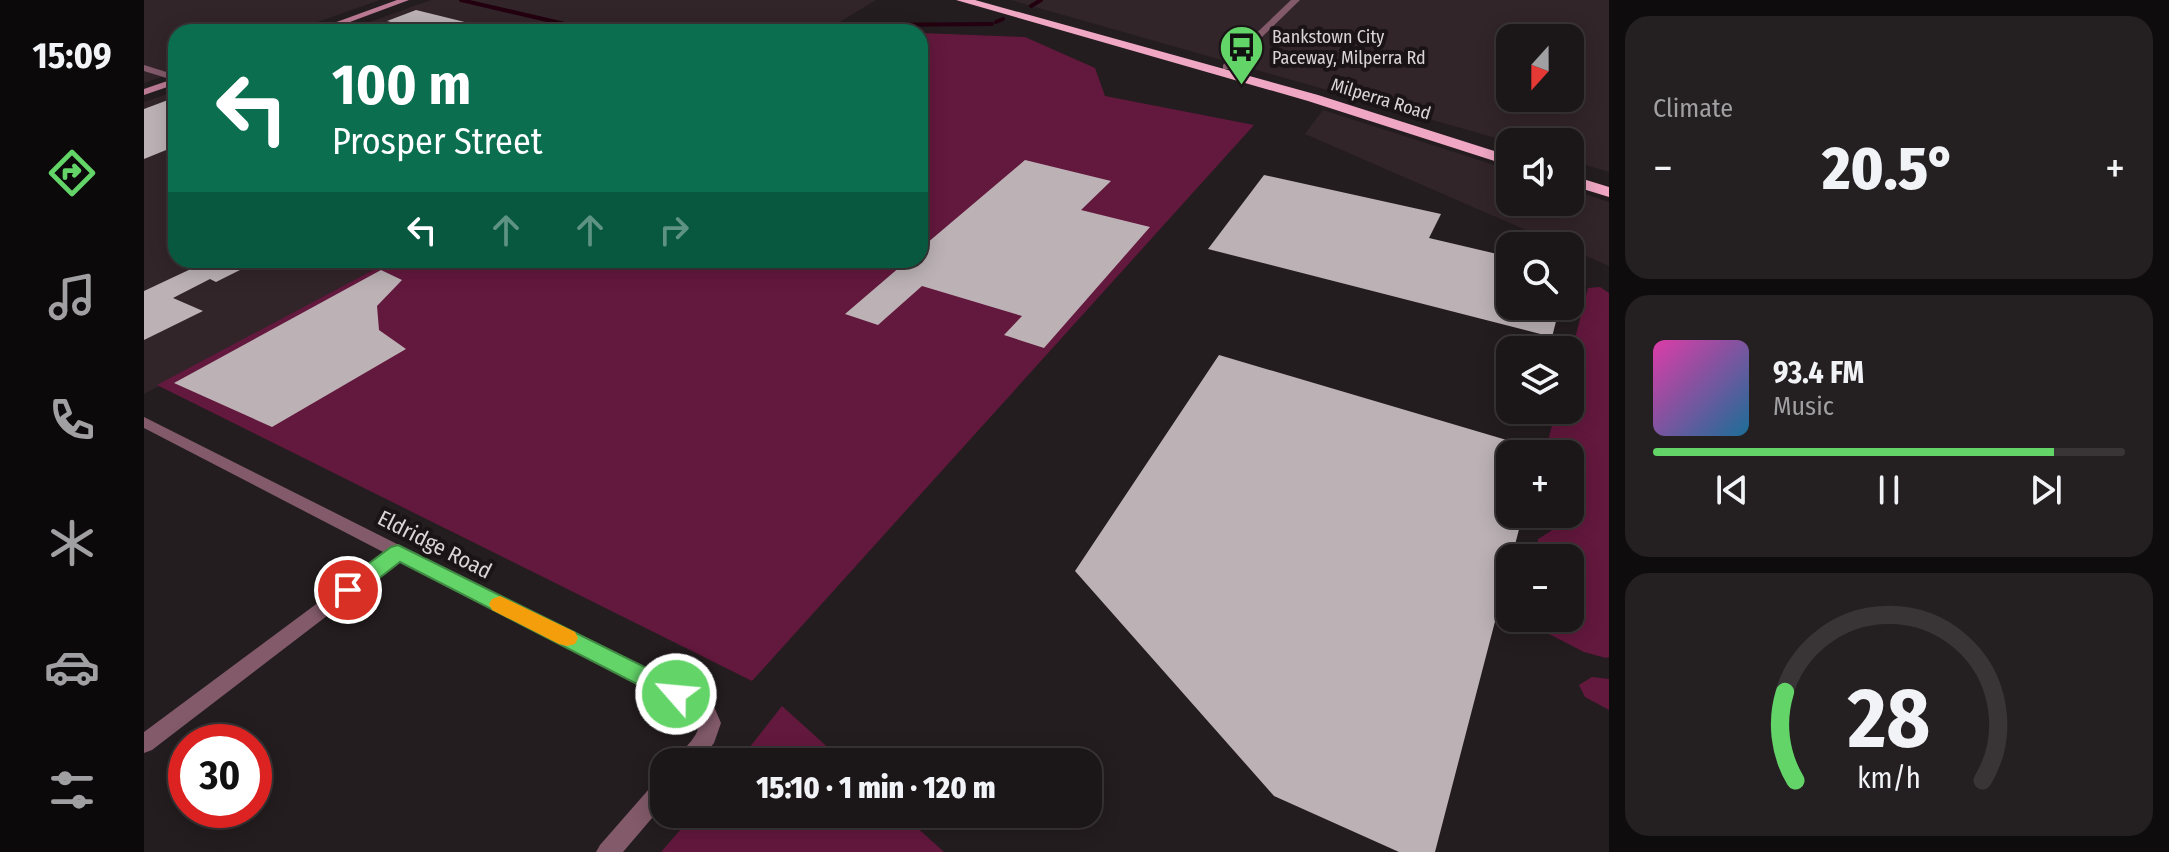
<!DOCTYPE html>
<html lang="en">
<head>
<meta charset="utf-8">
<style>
  :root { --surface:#1b1617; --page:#241f20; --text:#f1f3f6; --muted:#a09fa1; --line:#393536; --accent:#63d468 }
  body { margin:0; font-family:"Fira Sans Condensed",sans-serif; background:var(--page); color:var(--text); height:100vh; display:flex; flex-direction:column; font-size:30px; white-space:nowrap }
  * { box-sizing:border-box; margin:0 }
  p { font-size:26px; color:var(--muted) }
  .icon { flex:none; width:44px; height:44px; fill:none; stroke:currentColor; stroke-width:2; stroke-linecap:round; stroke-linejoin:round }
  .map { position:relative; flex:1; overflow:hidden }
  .side { display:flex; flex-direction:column; gap:16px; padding:16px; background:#0f0c0d; width:560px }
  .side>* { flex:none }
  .top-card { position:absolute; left:24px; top:24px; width:760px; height:244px; border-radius:24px; box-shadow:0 4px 20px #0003,0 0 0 2px var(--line); background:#0b6e4f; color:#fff; overflow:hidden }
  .needle { width:52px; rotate:201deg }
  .buttons { position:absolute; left:1352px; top:24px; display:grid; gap:16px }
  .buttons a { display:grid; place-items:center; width:88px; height:88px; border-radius:16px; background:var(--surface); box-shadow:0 4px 20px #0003,0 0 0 2px var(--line); font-size:40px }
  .speed { position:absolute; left:24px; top:724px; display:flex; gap:16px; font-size:40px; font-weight:700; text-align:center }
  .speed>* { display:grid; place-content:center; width:104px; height:104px; border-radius:50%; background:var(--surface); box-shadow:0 4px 20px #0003,0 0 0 2px var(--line); line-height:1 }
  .speed .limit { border:12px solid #d22; background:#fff; color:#111 }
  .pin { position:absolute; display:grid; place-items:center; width:68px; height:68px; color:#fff; margin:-34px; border:4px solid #fff; border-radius:50%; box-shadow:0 2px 8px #0007 }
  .me { position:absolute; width:88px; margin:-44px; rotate:297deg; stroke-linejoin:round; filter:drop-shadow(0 0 6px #0008) }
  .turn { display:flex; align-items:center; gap:28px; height:168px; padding:0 32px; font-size:36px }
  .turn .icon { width:104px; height:104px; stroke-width:2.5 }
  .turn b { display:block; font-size:56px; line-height:68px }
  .lanes { display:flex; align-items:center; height:76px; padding:0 32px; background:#0003; justify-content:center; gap:40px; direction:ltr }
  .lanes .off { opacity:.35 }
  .big { font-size:60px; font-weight:800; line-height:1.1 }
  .side .tile { flex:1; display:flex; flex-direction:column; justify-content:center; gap:12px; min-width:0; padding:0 28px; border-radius:24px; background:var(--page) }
  .side .dial { align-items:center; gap:0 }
  .dial svg { height:208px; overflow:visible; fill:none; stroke:var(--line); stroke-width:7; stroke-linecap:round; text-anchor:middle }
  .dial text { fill:var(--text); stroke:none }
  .song { display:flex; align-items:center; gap:24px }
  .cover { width:96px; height:96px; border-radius:12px; background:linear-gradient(135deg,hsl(320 70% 55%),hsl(200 70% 35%)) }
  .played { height:8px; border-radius:4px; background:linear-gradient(90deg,var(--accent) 85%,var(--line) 85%) }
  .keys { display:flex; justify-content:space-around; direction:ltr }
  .heat { display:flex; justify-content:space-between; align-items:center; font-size:44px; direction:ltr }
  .trip { position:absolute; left:506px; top:748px; width:452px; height:80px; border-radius:24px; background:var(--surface); box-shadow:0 4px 20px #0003,0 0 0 2px var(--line); font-weight:800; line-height:80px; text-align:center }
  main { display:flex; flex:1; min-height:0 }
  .dock { display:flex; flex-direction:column; width:144px; justify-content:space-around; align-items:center; background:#0b0909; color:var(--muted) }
  .dock .icon { width:56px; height:56px }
  .dock .active { color:var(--accent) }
  .dock b { font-size:36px; color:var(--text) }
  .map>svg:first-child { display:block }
  .built { fill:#32252a; fill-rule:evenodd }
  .green { fill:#63183d }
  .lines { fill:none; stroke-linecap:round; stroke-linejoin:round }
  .stream { stroke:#23000f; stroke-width:4 }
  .building { fill:#bcb2b5 }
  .minor { fill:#825a6a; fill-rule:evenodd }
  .secondary { fill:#bc7b94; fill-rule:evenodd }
  .trunk { fill:#f0a7c4; fill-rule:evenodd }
  .route { fill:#63d468; stroke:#408a44; stroke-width:2 }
  .slow { fill:#f59e0b }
  .labels { text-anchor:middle; stroke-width:8; stroke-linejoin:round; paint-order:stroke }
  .far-poi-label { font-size:18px; fill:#dbd5d7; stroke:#1b1416; text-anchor:start }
  .far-street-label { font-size:18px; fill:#dbd5d7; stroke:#1b1416 }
  .street-label { font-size:22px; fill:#dbd5d7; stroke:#1b1416 }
</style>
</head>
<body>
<main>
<nav class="dock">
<b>15:09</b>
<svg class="icon active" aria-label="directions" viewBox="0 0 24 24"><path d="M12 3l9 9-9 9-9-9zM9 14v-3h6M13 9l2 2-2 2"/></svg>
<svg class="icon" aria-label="music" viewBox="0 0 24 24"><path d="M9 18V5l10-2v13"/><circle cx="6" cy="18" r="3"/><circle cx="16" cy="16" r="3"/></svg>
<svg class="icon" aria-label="phone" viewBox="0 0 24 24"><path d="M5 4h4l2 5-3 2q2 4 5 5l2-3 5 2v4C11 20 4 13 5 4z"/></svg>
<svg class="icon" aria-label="climate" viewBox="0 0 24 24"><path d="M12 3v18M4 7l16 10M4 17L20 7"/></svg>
<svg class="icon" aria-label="car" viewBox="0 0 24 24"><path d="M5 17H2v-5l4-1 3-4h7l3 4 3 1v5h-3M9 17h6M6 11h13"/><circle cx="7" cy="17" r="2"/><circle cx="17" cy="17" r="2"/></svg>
<svg class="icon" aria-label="filters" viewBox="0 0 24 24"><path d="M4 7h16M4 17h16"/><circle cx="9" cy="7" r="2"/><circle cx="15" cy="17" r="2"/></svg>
</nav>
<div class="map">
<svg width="1465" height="852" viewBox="0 0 1465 852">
  <rect width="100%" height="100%" fill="#241d1f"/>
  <g class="built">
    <path d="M0 0H236L145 32H32V72L0 83Z"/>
    <path d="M287 0H732L679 32H198Z"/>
    <path d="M867 0H1465V172L1426 160V142H1366ZM1366 38H1426V98H1366Z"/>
    <path d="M32 91V260H248L0 394V102Z"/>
    <path d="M1179 110 1366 170V202H1426V189L1465 202V266L1426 249V246H1419L1161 134Z"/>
  </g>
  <g class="green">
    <path d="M776 33 881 37 951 68 961 96 1110 125 608 681 13 385 248 260H776Z"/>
    <path d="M1456 287 1465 293V657L1462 658 1440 652 1405 634 1400 618H1426V558H1392L1394 539C1415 526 1429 517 1438 493L1426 464V454H1417L1405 437 1412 410H1426V358L1444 288Z"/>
    <path d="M1448 677 1465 679V710L1441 697 1435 685Z"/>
    <path d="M638 706 700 762H594Z"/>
    <path d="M550 814H758L800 852H517Z"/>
  </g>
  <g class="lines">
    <g class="stream">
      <path d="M317 0 455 32"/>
      <path d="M887 6 897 0"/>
      <path d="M852 22 859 19"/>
      <path d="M633 32 723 25 848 24"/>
    </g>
  </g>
  <g class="building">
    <path d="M272 10 337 26 336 32H244L258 25 243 21Z"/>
    <path d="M32 97V146L0 159V109Z"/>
    <path d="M881 160 967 181 937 210 1006 227 900 348 860 335 878 316 778 286 734 325 701 314 764 260H776V249Z"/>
    <path d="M1120 175 1297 214 1285 238 1366 257V306H1416L1408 337 1064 249Z"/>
    <path d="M66 260H116L72 282 66 279 29 298 59 311 0 340V291Z"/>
    <path d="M237 270 258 280 233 306 235 330 262 349 128 427 30 383Z"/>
    <path d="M1075 355 1366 441V514H1379L1291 852H1255L1130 796 931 571Z"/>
  </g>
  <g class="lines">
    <g class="minor">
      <path d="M1147 0H1156L1085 69H1079V65Z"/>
      <path d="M0 65 32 75V81L0 71Z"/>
      <path d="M0 417 568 702 577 723 570 743 555 762H531C540 745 560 736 554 714L256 560 8 750 0 753V732L241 553 0 428Z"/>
      <path d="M520 779V804L479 852H452L456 845 512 781Z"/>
    </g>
    <g class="secondary">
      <path d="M253 0H265L179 32H165Z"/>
      <path d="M32 78V84L0 95V89Z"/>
    </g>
    <g class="trunk">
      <path d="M812 0H831L1174 95 1366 156V166L1164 101Z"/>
      <path d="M1426 175 1465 187V197L1426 185Z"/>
    </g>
  </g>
  <path class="route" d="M254 545 541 687 544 694 541 700 532 703 524 700 256 562 212 596H196L193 590 196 585 247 547Z"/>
  <path class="slow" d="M356 596 431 632 434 638 431 644 423 646 415 644 348 610 345 604 348 599Z"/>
  <defs>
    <symbol id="bus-pin" viewBox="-11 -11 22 30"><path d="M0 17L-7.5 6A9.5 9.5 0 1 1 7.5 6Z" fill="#63d468" stroke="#1b1416"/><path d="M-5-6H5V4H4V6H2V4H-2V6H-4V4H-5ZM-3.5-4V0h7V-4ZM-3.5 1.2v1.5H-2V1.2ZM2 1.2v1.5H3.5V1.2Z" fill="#111"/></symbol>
  </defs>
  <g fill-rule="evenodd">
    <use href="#bus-pin" x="1072" y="22" width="51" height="69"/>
  </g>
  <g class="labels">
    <g class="far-poi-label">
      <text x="1128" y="43">Bankstown City<tspan x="1128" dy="21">Paceway, Milperra Rd</tspan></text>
    </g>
    <g class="far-street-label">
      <text transform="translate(1237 99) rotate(17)" y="6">Milperra Road</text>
    </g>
    <g class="street-label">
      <text transform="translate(291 544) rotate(27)" y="8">Eldridge Road</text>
    </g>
  </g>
</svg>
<div class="buttons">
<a><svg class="needle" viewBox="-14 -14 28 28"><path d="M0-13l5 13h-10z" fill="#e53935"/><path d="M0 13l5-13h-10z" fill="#a09fa1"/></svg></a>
<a><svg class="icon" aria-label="sound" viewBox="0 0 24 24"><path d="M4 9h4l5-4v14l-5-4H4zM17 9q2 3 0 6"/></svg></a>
<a><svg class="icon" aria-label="search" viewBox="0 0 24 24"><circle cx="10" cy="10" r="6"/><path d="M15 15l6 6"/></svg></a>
<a><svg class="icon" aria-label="layers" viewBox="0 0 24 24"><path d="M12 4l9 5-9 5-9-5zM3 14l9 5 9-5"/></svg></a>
<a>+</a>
<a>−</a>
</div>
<div class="speed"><div class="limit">30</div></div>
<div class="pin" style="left:204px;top:590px;background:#d93025"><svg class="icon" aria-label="arrive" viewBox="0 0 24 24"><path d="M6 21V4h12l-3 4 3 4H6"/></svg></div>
<svg class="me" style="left:532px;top:694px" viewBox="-20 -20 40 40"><circle r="17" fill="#63d468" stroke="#fff" stroke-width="3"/><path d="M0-11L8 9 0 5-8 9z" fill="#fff"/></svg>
<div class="trip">15:10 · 1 min · 120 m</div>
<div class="top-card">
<div class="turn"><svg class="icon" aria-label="left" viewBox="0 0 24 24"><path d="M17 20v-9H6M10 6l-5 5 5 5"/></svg><div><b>100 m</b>Prosper Street</div></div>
<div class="lanes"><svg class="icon" aria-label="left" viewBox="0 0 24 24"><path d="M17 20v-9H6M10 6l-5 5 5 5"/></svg><svg class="icon off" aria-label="ahead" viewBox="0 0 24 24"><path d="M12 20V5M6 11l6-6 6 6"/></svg><svg class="icon off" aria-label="ahead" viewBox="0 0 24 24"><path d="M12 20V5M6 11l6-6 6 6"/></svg><svg class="icon off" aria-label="right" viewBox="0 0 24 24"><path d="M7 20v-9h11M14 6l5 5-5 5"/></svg></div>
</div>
</div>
<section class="side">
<div class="tile"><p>Climate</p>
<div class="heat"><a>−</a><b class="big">20.5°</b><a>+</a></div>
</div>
<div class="tile">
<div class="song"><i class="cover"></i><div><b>93.4 FM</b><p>Music</p></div></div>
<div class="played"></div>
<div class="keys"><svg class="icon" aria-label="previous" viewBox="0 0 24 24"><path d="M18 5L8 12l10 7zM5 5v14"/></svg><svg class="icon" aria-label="pause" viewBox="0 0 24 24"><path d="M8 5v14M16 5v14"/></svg><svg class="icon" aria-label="next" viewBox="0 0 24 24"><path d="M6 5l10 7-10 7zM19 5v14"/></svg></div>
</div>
<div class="tile dial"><svg viewBox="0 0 100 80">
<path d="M14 69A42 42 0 1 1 86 69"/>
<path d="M14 69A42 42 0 0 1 10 35" stroke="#63d468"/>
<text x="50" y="56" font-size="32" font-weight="700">28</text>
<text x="50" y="72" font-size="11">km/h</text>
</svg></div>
</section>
</main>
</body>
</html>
